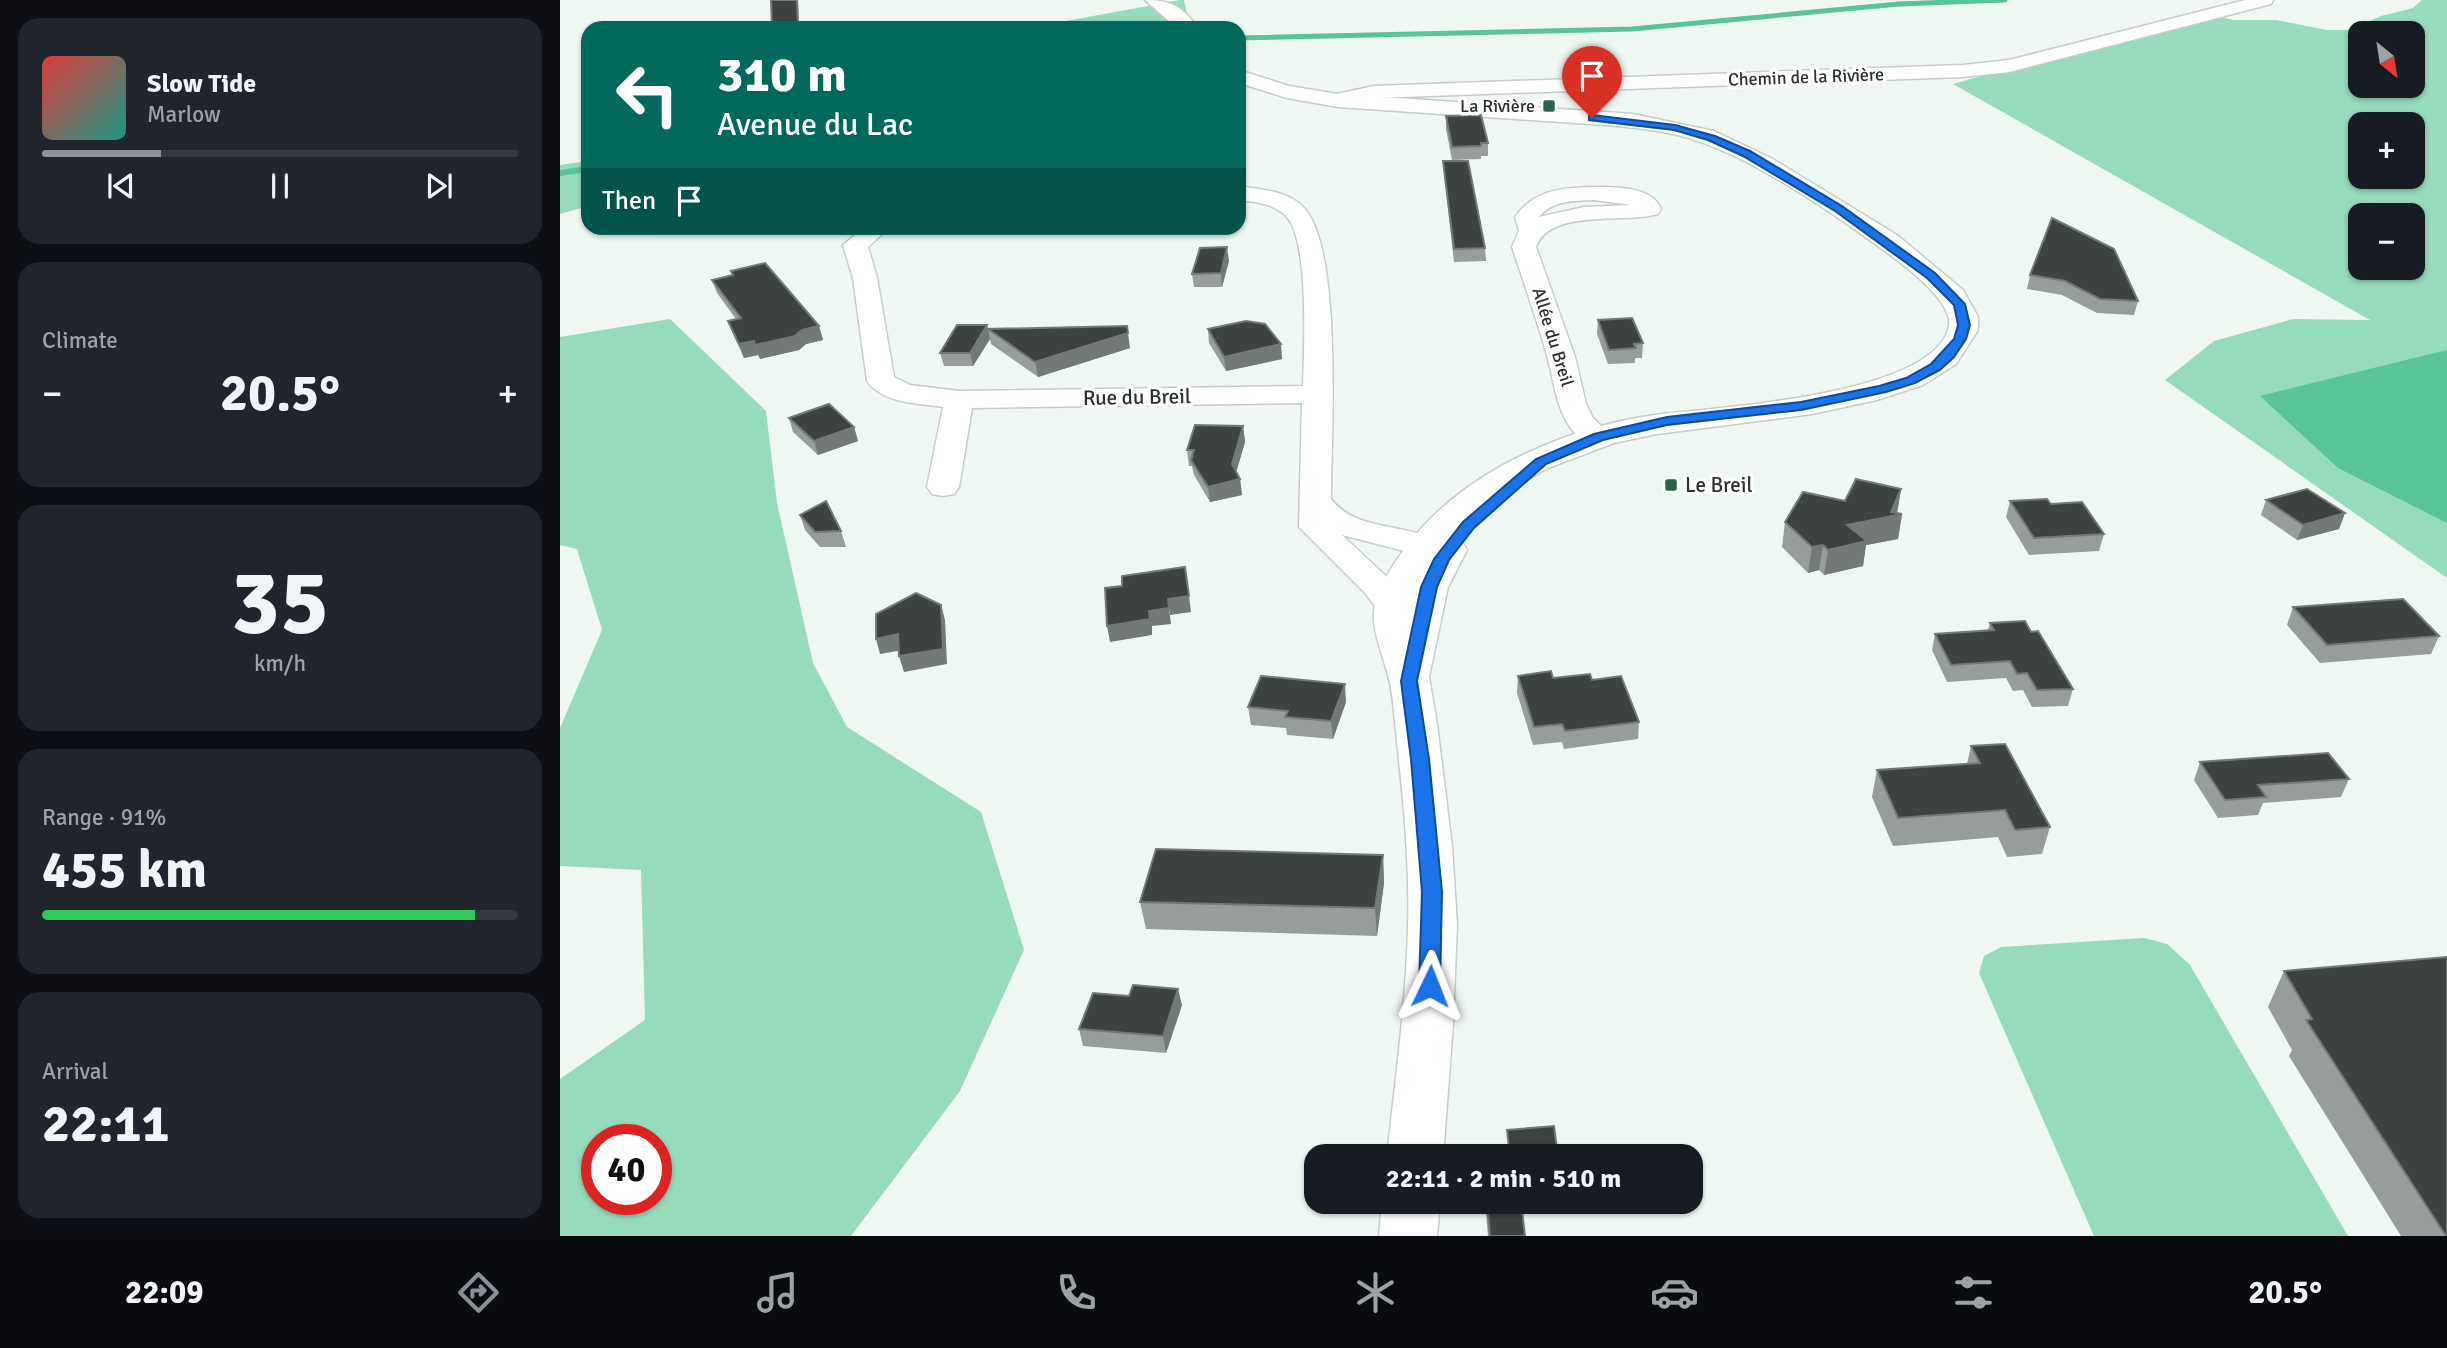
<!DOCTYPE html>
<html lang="en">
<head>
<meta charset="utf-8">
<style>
  :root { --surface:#171b24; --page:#20242c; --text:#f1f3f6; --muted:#9ea1a6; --line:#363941; --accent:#8c9099 }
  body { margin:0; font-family:Signika,sans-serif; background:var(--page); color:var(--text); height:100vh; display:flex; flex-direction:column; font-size:26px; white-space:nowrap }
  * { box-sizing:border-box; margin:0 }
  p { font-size:23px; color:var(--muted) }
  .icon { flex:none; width:38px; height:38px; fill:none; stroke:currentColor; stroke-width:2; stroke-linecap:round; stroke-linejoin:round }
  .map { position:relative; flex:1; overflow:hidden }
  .sheet { display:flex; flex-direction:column; gap:18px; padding:18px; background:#0d0f14; width:560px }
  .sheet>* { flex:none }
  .top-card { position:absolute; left:21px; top:21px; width:665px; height:214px; border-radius:21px; box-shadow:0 2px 5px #0004; background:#00695c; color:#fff; overflow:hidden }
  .needle { width:46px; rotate:150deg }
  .tools { position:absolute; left:1788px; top:21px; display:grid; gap:14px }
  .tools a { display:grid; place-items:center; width:77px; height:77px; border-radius:14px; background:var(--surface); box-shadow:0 2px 5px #0004; font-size:35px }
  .speed { position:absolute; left:21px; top:1124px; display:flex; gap:14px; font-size:35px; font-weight:700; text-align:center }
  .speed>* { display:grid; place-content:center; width:91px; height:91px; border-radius:50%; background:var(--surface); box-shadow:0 2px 5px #0004; line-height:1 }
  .speed .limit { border:10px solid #d22; background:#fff; color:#111 }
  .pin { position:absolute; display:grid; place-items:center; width:60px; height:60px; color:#fff; margin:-72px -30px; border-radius:50% 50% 50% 0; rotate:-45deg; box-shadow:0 0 7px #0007 }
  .pin .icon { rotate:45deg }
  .me { position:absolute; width:77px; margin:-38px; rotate:2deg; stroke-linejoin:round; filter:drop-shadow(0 0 5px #0008) }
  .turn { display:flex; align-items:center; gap:24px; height:147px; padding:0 21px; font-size:32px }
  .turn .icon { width:91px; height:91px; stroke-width:2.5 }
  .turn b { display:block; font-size:49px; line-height:60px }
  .then { display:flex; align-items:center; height:66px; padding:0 21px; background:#0003; gap:14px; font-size:26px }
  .big { font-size:52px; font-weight:700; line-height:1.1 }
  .sheet .tile { flex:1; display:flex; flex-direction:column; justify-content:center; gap:10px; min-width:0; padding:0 24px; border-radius:21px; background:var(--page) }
  .sheet .dial { align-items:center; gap:0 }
  .dial b { font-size:91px; line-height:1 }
  .song { display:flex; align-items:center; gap:21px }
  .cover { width:84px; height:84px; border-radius:10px; background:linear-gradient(135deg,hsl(0 70% 55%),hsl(170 70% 35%)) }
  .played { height:7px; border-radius:4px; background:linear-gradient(90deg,var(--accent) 25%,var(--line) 25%) }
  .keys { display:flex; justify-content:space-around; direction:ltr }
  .heat { display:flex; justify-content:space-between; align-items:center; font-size:38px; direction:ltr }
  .charge { height:10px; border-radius:5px; background:linear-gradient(90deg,#34c759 91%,var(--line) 0) }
  .trip { position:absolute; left:744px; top:1144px; width:399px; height:70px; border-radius:21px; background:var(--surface); box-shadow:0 2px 5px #0004; font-weight:700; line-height:70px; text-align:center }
  .tab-bar { display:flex; height:112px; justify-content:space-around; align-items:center; background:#090b0e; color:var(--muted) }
  .tab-bar .icon { width:49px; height:49px }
  .tab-bar .selected { color:var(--accent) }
  .tab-bar b { font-size:32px; color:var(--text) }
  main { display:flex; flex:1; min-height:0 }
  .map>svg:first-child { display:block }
  .green { fill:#96dbbb; fill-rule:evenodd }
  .water { fill:#58c498 }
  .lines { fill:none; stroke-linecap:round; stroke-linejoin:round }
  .stream-far1 { stroke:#58c498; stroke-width:5 }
  .stream { stroke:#58c498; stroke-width:6 }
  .street-casing { stroke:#c5cdc9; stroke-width:3 }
  .secondary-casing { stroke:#c5cdc9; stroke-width:3 }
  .street { fill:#fff; fill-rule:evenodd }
  .secondary { fill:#fff; fill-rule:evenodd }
  .wall { fill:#969d9a }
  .shaded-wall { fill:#727976 }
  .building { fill:#3c4340; stroke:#727976; stroke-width:2 }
  .route { fill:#1a73e8; stroke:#114b97; stroke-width:2 }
  .poi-dot { fill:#2a634c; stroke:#fff; stroke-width:2.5 }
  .labels { text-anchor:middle; stroke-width:7; stroke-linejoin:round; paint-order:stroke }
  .far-street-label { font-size:18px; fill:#2d302e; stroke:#fff }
  .far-poi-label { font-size:18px; fill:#2d302e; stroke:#fff; text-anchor:end }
  .street-label { font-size:21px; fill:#2d302e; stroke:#fff }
  .poi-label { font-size:21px; fill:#2d302e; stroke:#fff; text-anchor:start }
</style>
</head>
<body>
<main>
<section class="sheet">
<div class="tile">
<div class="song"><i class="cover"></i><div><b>Slow Tide</b><p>Marlow</p></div></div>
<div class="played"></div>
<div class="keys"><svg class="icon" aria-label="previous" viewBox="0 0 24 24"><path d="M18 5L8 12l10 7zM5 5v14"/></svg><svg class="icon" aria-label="pause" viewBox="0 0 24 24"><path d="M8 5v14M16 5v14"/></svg><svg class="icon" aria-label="next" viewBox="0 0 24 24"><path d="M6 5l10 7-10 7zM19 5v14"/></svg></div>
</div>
<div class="tile"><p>Climate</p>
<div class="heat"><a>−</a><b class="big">20.5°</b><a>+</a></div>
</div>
<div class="tile dial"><b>35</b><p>km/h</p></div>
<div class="tile"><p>Range · 91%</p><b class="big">455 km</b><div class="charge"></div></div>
<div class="tile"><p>Arrival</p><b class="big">22:11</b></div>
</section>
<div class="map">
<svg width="1887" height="1236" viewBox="0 0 1887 1236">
  <rect width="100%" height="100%" fill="#eff7f3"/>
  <g class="green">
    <path d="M620 0H624L630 28H468Z"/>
    <path d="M1862 0H1887V578L1605 380 1654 341 1733 319 1810 320 1393 84 1643 14 1674 20H1716L1767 30H1790L1821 16 1853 8ZM1801 33H1853V86H1801ZM1801 124H1853V177H1801ZM1801 215H1853V268H1801Z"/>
    <path d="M28 161V206L0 214V165Z"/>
    <path d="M110 319 206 411 217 503 253 663 287 727 421 812 464 950 400 1091 291 1236H0V1079L85 1020 81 870 0 866V728L42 630 17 549 0 545V337ZM96 1139V1199H37V1139Z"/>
    <path d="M1584 938 1607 944 1630 965 1788 1236H1534L1419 973 1424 956 1441 947Z"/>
  </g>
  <path class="water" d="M1887 350V523L1778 468 1700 396Z"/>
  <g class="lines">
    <path class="stream-far1" d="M679 38 1072 29 1339 4 1445 0"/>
    <path class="stream" d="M0 173 28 169"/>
    <defs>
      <g id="street">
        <path d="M1685 0H1713L1711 4 1449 72 1403 77 814 98 779 105 769 99 772 95 814 86 1403 65 1449 60Z"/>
        <path d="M679 186C701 190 728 190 744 208 783 250 771 437 771 499 801 539 870 517 899 559L894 566 882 569 870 566 852 553 782 535 830 580 849 606 844 613 832 616 820 613 806 594 739 527 742 403 412 408 399 487 394 494 383 496 372 494 367 487 383 407C359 403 323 404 307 381L293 278 283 245 304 228H329L308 247 317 278 334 377 350 385 399 391 743 386C744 352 750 237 725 215 712 203 695 202 679 200Z"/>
        <path d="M1034 187C1055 187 1092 186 1101 209L1098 214C1064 224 990 208 976 247L1015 357 1026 404 1033 418 1053 437 1048 443C1031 448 1017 439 1008 424 995 403 994 379 987 356 977 320 964 283 952 247L959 231 955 217C975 189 1002 188 1034 187ZM1034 200 1072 205 1024 207 979 217C992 200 1014 201 1034 200Z"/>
      </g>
      <g id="secondary">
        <path d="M585 0C611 0 622 6 638 28H617Z"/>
        <path d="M679 70 729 86 778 94 1073 114 1154 131 1211 158 1337 235 1403 290 1418 317V330L1396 364 1363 385 1317 400 1252 414 1097 434 1054 443 988 468 947 491 911 517 890 539 902 542 907 550 888 587 869 677 877 724 892 846 897 925 893 1024 883 1157H827C835 1081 846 1005 848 928 850 863 843 797 836 732 834 713 833 693 828 675 818 638 804 617 824 581 867 501 946 455 1030 429 1054 422 1078 417 1102 414 1161 407 1376 395 1389 326 1394 298 1329 254 1308 239 1262 206 1192 159 1138 141 1112 132 1085 129 1058 126L778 107 727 98 679 83Z"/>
        <path d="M822 1202H880L877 1236H819Z"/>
      </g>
    </defs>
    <use href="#street" class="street-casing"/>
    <use href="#secondary" class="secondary-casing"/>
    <use href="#street" class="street"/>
    <use href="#secondary" class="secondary"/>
  </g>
  <g class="wall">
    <path d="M886 116 928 143V156H921V159L892 160 886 129Z"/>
    <path d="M883 161 925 248 926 261 894 262 884 174Z"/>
    <path d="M1492 218 1578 301 1574 315 1537 313 1502 295 1467 289 1470 275Z"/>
    <path d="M669 261 662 287H634L632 274Z"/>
    <path d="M171 271 259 326 263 340 246 344 239 350 200 359 198 355 184 358 173 334 168 321 176 319 157 293 152 280 172 275Z"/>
    <path d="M1038 320 1083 343 1082 358H1075V363L1048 364 1037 334Z"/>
    <path d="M427 325 428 329 570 348 478 377 431 344 430 339 413 366H384L380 353Z"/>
    <path d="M648 329 722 359 666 371 649 343Z"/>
    <path d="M229 418 294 427 298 441 258 455 233 432Z"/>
    <path d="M683 426 685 442 676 472 680 479 682 495 650 502 634 475 632 466H629L627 450Z"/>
    <path d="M1341 489 1337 513 1342 514 1338 539 1306 545 1303 566 1264 575 1259 570 1248 573 1222 547 1225 522 1285 501Z"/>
    <path d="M1706 500 1785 513 1779 529 1737 540 1701 515Z"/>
    <path d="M1450 501 1544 534 1539 551 1469 555 1446 517Z"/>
    <path d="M240 515 281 531 286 547H260L245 530Z"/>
    <path d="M1733 607 1879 636 1871 654 1760 663 1727 625Z"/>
    <path d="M1430 623 1471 632 1513 689 1508 706 1472 707 1463 690 1453 691 1446 678 1387 682 1372 650 1375 634 1428 630Z"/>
    <path d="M958 676 1032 680 1079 722 1078 739 1004 749 1002 742 973 745 957 693Z"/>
    <path d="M786 702 773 739 727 735 726 728 691 725 688 707Z"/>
    <path d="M1411 746 1490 827 1482 854 1447 857 1438 837 1333 846 1312 797 1317 770 1407 764Z"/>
    <path d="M1640 762 1789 779 1781 797 1703 803 1698 815 1658 818 1634 780Z"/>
    <path d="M823 855 824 883 817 936 586 929 580 902Z"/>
    <path d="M1724 971 1887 1236H1841L1729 1056 1732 1050 1708 1007Z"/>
    <path d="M622 1005 606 1053 523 1046 519 1029Z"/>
    <path d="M925 1202H961L965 1236H928Z"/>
  </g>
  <g class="shaded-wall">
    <path d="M237 0H238L239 28H238Z"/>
    <path d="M667 247 669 261 662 287 661 273Z"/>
    <path d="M427 325 430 339 413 366 410 353Z"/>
    <path d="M259 326 263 340 246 344 239 350 200 359 195 345 242 330Z"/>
    <path d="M568 333 570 348 478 377 475 362Z"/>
    <path d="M194 341 198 355 184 358 179 344Z"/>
    <path d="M721 344 722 359 666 371 664 357Z"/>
    <path d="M683 426 685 442 674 480 672 464Z"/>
    <path d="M294 427 298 441 258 455 254 441Z"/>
    <path d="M680 479 682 495 650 502 648 487Z"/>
    <path d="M1341 489 1337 514H1342L1338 539 1306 545 1303 566 1264 575 1268 550 1287 525 1331 512Z"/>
    <path d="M1785 513 1779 529 1737 540 1743 525Z"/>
    <path d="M1263 545 1259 570 1248 573 1252 547Z"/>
    <path d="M629 596 631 612 610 615 608 599Z"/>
    <path d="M381 605 385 620 387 664 344 672 339 656Z"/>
    <path d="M609 608 611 624 592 626V635L550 642 547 626 589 611Z"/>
    <path d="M338 634 343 650 320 654 316 639Z"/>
    <path d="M785 684 786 702 773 739 771 721Z"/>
    <path d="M823 855 824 883 817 936 815 908Z"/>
    <path d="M618 989 622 1005 606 1053 603 1036Z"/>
  </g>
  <g class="building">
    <path d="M211 0H237L238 28H212Z"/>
    <path d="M921 115 928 143H921V146L892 147 886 116Z"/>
    <path d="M883 161H908L925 248 894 249Z"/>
    <path d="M1492 218 1554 249 1578 301 1540 299 1505 281 1470 275Z"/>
    <path d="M667 247 661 273 632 274 640 248Z"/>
    <path d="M205 263 259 326 242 330 235 336 195 345 194 341 179 344 168 321 181 318 152 280 173 275 171 271Z"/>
    <path d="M1072 318 1083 343 1074 344 1076 348 1049 350 1038 320Z"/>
    <path d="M686 321 705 324 721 344 664 357 648 329Z"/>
    <path d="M397 325H427L410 353H380Z"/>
    <path d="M567 326 568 333 475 362 428 329Z"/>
    <path d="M269 404 294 427 254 441 229 418Z"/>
    <path d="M635 425 683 426 672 464 680 479 648 487 631 460 634 450H627Z"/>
    <path d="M1296 479 1341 489 1331 512 1342 514 1287 525 1307 541 1268 550 1263 545 1252 547 1225 522 1243 492 1285 501Z"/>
    <path d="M1747 489 1785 513 1743 525 1706 500Z"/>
    <path d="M1487 499 1491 504 1522 502 1544 534 1474 538 1450 501Z"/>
    <path d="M266 501 281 531 255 532 240 515Z"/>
    <path d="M625 567 629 596 608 599 609 608 589 611 590 619 547 626 545 588 562 586V576Z"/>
    <path d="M356 593 381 605 383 649 339 656 338 634 316 639V614Z"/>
    <path d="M1843 599 1879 636 1767 645 1733 607Z"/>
    <path d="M1465 621 1471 632 1478 631 1513 689 1477 690 1467 673 1457 674 1450 661 1391 665 1375 634 1434 630 1430 623Z"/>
    <path d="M991 671 993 678 1030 674 1032 680 1061 676 1079 722 1005 731 1002 724 974 727 958 676Z"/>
    <path d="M701 676 785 684 771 721 725 717 728 711 688 707Z"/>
    <path d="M1445 744 1490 827 1455 830 1445 810 1338 818 1317 770 1420 763 1411 746Z"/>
    <path d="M1768 753 1789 779 1698 785 1706 797 1665 800 1640 762Z"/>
    <path d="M596 849 823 855 815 908 580 902Z"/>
    <path d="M1887 957V1236H1886L1746 1020 1752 1019 1724 971Z"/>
    <path d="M573 985 618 989 603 1036 519 1029 533 993 569 996Z"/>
    <path d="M994 1126 998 1157H950L947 1130Z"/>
    <path d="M927 1202H961L965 1236H930Z"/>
  </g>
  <path class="route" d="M1032 115 1115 125 1155 136 1190 151 1282 206 1375 273 1405 304 1410 325 1406 339 1394 357 1380 370 1355 383 1326 392 1241 410 1107 425 1043 440 986 464 914 528 889 560 877 587 857 681 869 759 882 892 880 986 877 991 870 994 862 991 859 986 862 892 851 759 841 681 861 587 874 559 903 522 976 459 1034 434 1107 417 1241 402 1319 386 1346 378 1371 364 1394 339 1398 325 1394 305 1367 278 1275 211 1183 156 1148 140 1114 130 1029 120V116Z"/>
  <g class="poi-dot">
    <rect x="982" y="99" width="14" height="14" rx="3.5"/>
    <rect x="1104" y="478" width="14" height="14" rx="3.5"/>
  </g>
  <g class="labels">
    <g class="far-street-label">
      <text transform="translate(1246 77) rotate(-2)" y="6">Chemin de la Rivière</text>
      <text transform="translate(993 337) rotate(73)" y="6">Allée du Breil</text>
    </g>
    <g class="far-poi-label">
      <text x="975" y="112">La Rivière</text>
    </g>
    <g class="street-label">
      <text transform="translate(577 397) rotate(-1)" y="7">Rue du Breil</text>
    </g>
    <g class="poi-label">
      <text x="1125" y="492">Le Breil</text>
    </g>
  </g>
</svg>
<div class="tools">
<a><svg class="needle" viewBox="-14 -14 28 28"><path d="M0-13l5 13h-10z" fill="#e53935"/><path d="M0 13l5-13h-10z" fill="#9ea1a6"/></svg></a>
<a>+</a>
<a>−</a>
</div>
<div class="speed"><div class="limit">40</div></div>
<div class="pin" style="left:1032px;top:118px;background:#d93025"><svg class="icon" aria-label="arrive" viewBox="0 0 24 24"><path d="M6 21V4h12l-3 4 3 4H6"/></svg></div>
<svg class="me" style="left:870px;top:986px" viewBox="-20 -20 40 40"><path d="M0-17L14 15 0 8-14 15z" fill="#1a73e8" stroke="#fff" stroke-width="4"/></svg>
<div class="trip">22:11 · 2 min · 510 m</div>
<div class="top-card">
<div class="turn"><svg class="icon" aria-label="left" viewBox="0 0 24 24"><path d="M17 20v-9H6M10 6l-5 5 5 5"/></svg><div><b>310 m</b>Avenue du Lac</div></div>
<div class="then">Then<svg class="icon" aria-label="arrive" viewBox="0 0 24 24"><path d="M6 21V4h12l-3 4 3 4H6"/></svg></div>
</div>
</div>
</main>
<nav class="tab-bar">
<b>22:09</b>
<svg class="icon selected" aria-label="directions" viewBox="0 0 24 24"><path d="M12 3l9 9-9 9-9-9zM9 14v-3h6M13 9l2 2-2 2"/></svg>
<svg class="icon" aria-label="music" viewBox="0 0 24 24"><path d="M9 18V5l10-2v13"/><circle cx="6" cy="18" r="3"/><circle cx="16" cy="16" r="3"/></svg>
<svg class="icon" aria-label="phone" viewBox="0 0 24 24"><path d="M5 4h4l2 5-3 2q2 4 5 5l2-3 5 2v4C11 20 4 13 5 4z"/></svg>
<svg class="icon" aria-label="climate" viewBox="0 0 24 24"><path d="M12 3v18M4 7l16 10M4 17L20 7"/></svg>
<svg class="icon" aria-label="car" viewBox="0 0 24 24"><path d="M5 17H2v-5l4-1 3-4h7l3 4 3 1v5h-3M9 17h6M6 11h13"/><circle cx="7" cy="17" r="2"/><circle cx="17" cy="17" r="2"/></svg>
<svg class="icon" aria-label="filters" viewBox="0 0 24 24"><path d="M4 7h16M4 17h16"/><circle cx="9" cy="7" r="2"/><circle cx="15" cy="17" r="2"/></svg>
<b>20.5°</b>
</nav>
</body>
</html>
